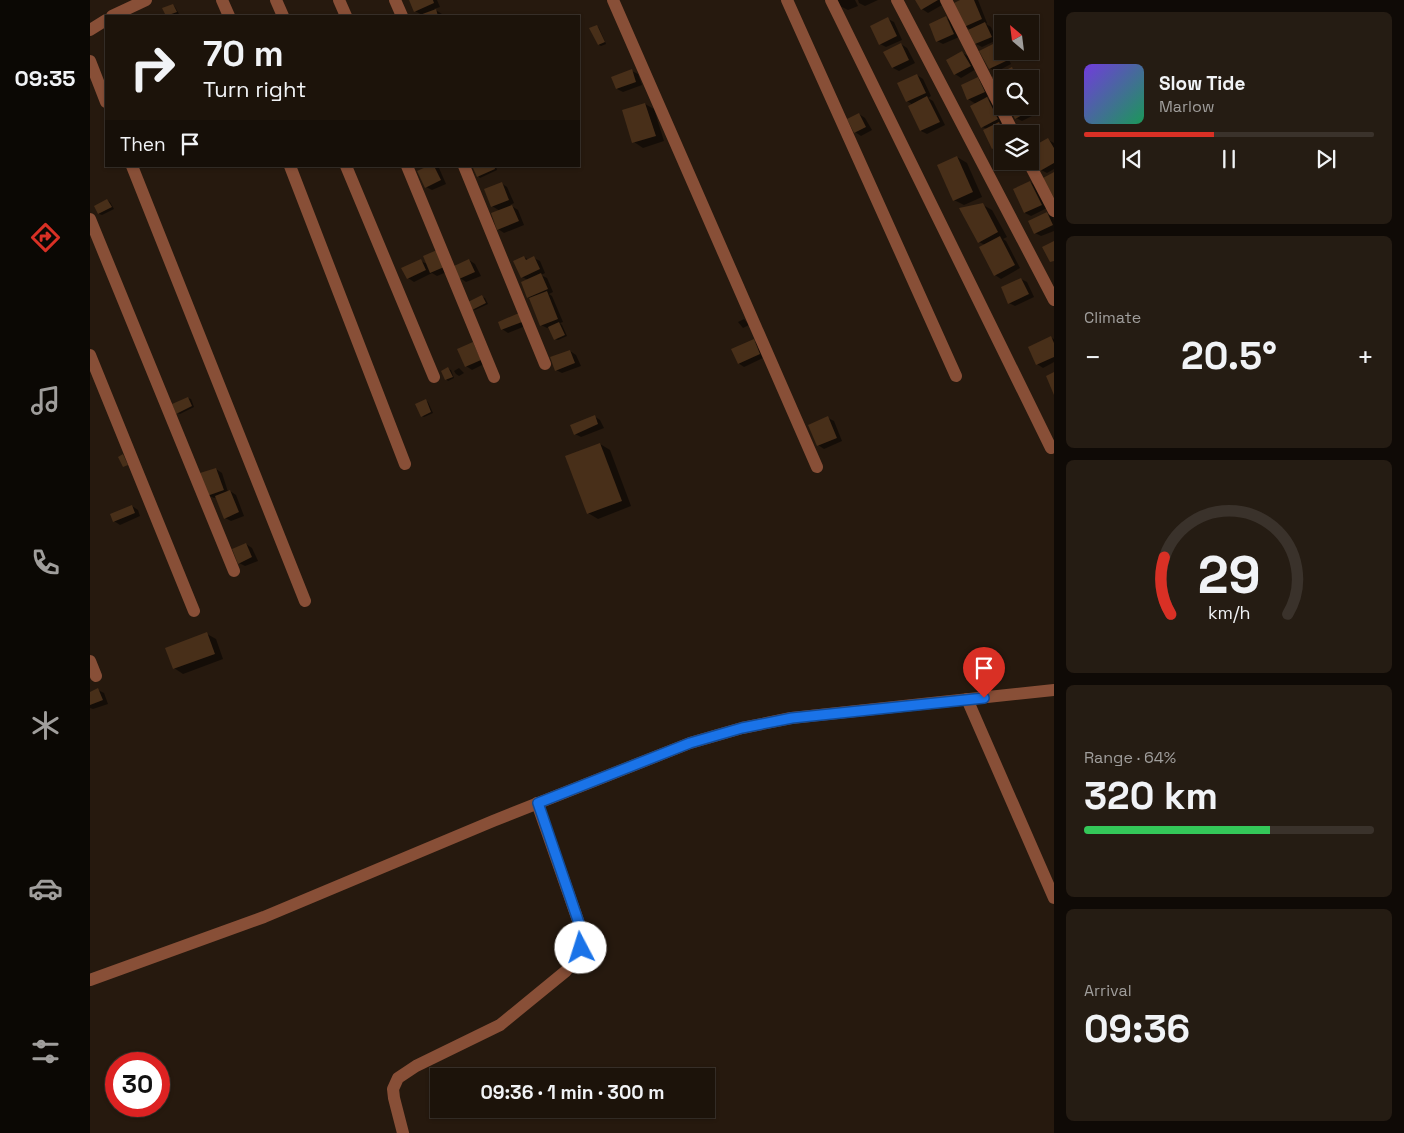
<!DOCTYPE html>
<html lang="en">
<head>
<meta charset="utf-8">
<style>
  :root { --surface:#1c130a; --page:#251c13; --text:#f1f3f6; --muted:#a09e9c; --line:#3a322b; --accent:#d93025 }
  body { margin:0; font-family:"Space Grotesk",sans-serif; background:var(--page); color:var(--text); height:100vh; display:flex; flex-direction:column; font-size:19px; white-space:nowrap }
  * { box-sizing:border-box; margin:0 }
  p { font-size:16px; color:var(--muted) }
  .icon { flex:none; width:28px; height:28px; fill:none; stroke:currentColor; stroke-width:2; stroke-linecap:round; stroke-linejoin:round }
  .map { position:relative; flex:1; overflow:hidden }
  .sheet { display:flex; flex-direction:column; gap:12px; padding:12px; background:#0f0a06; width:350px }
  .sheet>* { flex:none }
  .guide { position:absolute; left:15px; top:15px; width:475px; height:152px; border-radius:0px; box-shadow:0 1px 4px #0004,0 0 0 1px var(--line); background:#1c130a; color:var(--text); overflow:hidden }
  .needle { width:32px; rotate:332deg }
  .buttons { position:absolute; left:904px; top:15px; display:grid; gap:10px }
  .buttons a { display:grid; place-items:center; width:45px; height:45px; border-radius:0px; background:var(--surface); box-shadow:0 1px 4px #0004,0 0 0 1px var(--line); font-size:25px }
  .speed { position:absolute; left:15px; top:1052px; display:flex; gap:10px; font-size:25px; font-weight:700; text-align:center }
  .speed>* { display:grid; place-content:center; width:65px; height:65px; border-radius:50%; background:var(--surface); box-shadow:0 1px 4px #0004,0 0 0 1px var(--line); line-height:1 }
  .speed .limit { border:8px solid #d22; background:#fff; color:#111 }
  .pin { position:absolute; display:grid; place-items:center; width:42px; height:42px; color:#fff; margin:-51px -21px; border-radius:50% 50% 50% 0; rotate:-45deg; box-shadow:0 0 5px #0007 }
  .pin .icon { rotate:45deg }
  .me { position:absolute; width:55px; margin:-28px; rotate:355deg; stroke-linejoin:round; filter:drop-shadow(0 0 4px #0008) }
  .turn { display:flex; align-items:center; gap:18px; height:105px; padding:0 15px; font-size:22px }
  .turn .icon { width:65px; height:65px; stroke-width:2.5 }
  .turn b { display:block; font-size:35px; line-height:42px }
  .then { display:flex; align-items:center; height:48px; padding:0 15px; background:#0003; gap:10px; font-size:19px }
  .big { font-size:38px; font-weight:800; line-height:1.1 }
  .sheet .widget { flex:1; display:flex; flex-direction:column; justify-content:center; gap:8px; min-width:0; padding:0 18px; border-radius:8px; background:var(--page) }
  .sheet .dial { align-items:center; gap:0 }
  .dial svg { height:130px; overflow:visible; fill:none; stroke:var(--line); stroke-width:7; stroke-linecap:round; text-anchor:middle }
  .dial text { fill:var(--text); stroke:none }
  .song { display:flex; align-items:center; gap:15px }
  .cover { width:60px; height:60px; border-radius:8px; background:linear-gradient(135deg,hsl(260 70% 55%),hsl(150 70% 35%)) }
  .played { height:5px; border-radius:2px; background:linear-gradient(90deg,var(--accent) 45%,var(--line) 45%) }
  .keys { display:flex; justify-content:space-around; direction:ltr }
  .heat { display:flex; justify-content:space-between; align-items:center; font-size:28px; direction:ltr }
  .charge { height:8px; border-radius:4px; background:linear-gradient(90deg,#34c759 64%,var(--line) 0) }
  .trip { position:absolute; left:340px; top:1068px; width:285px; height:50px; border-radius:0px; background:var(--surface); box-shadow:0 1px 4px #0004,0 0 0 1px var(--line); font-weight:800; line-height:50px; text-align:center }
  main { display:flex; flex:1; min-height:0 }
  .menu { display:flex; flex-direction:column; width:90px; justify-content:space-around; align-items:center; background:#0b0804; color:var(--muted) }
  .menu .icon { width:35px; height:35px }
  .menu .selected { color:var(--accent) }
  .menu b { font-size:22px; color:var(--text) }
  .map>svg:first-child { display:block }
  .shadow { fill:#0007 }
  .building { fill:#482f19 }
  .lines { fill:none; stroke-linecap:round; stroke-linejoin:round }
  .minor { stroke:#884f37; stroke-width:12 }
  .route-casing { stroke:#114b97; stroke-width:12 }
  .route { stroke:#1a73e8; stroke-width:9 }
</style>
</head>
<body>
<main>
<nav class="menu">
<b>09:35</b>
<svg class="icon selected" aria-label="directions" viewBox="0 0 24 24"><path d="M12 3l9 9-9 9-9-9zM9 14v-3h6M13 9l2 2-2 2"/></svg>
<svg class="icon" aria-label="music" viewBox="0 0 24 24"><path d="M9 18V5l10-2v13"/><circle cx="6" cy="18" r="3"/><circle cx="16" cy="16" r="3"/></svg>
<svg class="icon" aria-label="phone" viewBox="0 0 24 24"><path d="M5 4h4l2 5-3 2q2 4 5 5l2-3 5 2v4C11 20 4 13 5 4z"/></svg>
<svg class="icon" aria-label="climate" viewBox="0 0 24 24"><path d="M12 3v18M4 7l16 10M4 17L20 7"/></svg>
<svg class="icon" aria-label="car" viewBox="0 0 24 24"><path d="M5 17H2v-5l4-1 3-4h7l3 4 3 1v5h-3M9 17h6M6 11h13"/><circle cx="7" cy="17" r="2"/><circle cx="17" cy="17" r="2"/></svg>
<svg class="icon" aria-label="filters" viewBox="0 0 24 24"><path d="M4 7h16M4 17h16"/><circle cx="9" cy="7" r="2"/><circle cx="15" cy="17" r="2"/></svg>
</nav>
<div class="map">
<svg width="964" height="1133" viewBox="0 0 964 1133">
  <rect width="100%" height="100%" fill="#26190e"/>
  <g class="shadow">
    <path d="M320 0H347L350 7 344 9 352 14V16H330L332 15 325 11Z"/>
    <path d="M746 0H765L768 6 758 10 748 5Z"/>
    <path d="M768 0H788L775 6 769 3Z"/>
    <path d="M826 0H849L852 5 838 13 832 9Z"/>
    <path d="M873 0H888L897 23 896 24 901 27 907 40 892 47 886 44 880 30H881L875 26Z"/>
    <path d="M83 5 85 7 89 14 83 16H78L74 9Z"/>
    <path d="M856 18 862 21 869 37 853 44 847 41Z"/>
    <path d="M798 19 804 22 812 40 796 47 790 44Z"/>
    <path d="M507 26 509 28 516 44 511 46 509 45Z"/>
    <path d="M811 44 817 48 825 63 809 71 803 68Z"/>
    <path d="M907 44 912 47V51H915L921 64 906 72 900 68Z"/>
    <path d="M872 53 878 56 886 69 871 78 865 74Z"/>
    <path d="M922 69 928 72 931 79H912V95L904 77Z"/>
    <path d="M542 71 548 74 552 85 533 92 527 89Z"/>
    <path d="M827 75 833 79 841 96 838 98 843 101 855 125 837 134 831 131 820 106 823 105 817 101Z"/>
    <path d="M888 78 894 82 900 95 895 98 903 102 913 122 910 124 915 127 918 134H912V150L909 152 903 148 897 129 892 127 886 104 878 99Z"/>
    <path d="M940 100 942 101 948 113 932 121 926 118 940 106Z"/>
    <path d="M555 104 564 109 574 141 553 148 544 142Z"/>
    <path d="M769 114 775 118 782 130 771 136 765 132Z"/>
    <path d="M958 140 964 143V169L957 173 951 170 940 150Z"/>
    <path d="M867 157 877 163 892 197 874 205 864 200Z"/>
    <path d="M340 166H345L349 168 356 184 342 190 336 187Z"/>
    <path d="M391 166H406L407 170 390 178 388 176Z"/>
    <path d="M940 182 946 186 957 208 941 216 935 213Z"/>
    <path d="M411 183 417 187 424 203 420 205 428 210 434 225 414 233 408 229 410 211 402 206Z"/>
    <path d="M17 200 20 202 24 209 12 215 9 214 6 206Z"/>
    <path d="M893 205 902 210 917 237 913 239 916 241 930 268 911 279 905 275 895 245 889 242Z"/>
    <path d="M957 214 963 217 964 220V231L951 236 945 233Z"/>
    <path d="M334 257 359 271 347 276 342 273 324 282 318 278 331 261 337 264Z"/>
    <path d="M434 257 439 260 444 258 450 261 455 273 451 275 457 278 463 292 459 294 462 296 473 322 470 323 472 325 477 336 468 340 465 339 460 327 457 328 451 325 440 298 438 297V280L432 277Z"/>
    <path d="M379 260 385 264 391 276 376 282 370 278Z"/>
    <path d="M931 279 937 282 944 297 925 306 919 303Z"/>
    <path d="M392 297 395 298 398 304 385 310 383 309Z"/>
    <path d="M429 314 438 325 418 333 412 329Z"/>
    <path d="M654 319 659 325 653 328 648 322Z"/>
    <path d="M961 338 964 339V362L953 368 947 364Z"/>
    <path d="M663 341 669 344 675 357 654 367 648 363Z"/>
    <path d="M383 343 396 363 382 370 376 366Z"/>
    <path d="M480 351 486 355 491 366 472 373 466 370Z"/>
    <path d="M369 368 374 373 369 376 366 374 364 371Z"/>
    <path d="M358 369 361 370 364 378 358 381 356 379Z"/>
    <path d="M98 398 101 399 104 407 90 414 87 413Z"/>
    <path d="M336 401 338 402 343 413 334 417 332 416Z"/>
    <path d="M504 416 510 420 514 428 491 437 485 434Z"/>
    <path d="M738 418 744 421 752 441 734 449 728 445Z"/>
    <path d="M510 444 520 450 541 506 508 519 498 513Z"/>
    <path d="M126 469 132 473 138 492 140 491 146 495 154 516 141 521 135 518 127 497 124 498 118 495Z"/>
    <path d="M42 506 48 510 50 516 30 525 24 521Z"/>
    <path d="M156 544 162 548 168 561 155 566 149 563Z"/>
    <path d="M117 634 126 639 133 659 93 674 84 668Z"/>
    <path d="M8 690 14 693 18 704 3 709 0 708V693Z"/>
  </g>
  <g class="building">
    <path d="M319 0H343L344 3 324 12Z"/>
    <path d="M825 0H848L831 10Z"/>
    <path d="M870 0H884L892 19 874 27 864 3Z"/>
    <path d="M83 4 87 12 76 16 72 8Z"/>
    <path d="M346 9 348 16H327Z"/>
    <path d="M856 16 864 34 846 42 839 24Z"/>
    <path d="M798 17 807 36 789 45 780 26Z"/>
    <path d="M895 22 902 37 885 44 878 30Z"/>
    <path d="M507 25 515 42 508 45 499 28Z"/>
    <path d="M907 42 916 61 899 69 889 51Z"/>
    <path d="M811 43 819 60 802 68 793 52Z"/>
    <path d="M872 51 881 66 864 75 856 60Z"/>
    <path d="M922 67 927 79H912V98L902 77Z"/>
    <path d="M542 69 546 82 526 89 521 77Z"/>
    <path d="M827 74 836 93 816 102 807 83Z"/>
    <path d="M888 77 895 92 877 100 871 85Z"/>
    <path d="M837 96 850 122 830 131 818 106Z"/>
    <path d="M897 97 908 119 891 128 880 106Z"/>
    <path d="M555 103 566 136 542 143 532 110Z"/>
    <path d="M940 103 943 109 925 119 918 106H940Z"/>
    <path d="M769 113 776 127 764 133 757 119Z"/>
    <path d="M909 122 915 134H912V144L902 149 893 130Z"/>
    <path d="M958 138 964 148V163L950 171 940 153V148Z"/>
    <path d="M867 156 883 192 863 201 847 165Z"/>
    <path d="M338 166H344L351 180 335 188 327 171Z"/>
    <path d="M388 166H404L405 169 387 177 383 168Z"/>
    <path d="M964 172V198L953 178Z"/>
    <path d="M940 181 952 205 934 213 923 189Z"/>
    <path d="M412 182 419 200 401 207 394 189Z"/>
    <path d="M17 199 22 207 8 214 4 206Z"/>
    <path d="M893 203 908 232 888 243 869 208Z"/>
    <path d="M422 205 429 221 407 230 401 213Z"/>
    <path d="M957 212 963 225 944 234 938 221Z"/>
    <path d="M910 236 925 265 904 276 889 247Z"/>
    <path d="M964 241V261L960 262 952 247Z"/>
    <path d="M347 250 354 267 340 273 333 256Z"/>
    <path d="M434 256 436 260 444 256 450 269 431 278 423 261Z"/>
    <path d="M331 259 336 270 317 279 311 268Z"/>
    <path d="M379 259 385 272 369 279 364 266Z"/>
    <path d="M451 273 458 289 437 298 431 282Z"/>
    <path d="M931 278 939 294 918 304 911 287Z"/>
    <path d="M457 291 468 319 450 326 439 298Z"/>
    <path d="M392 295 396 303 382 310 378 302Z"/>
    <path d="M429 313 432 322 411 330 408 322Z"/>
    <path d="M469 322 475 335 464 340 458 327Z"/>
    <path d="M961 336 964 343V357L946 365 938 347Z"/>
    <path d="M664 339 670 354 648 364 641 349Z"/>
    <path d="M383 342 391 360 375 367 367 349Z"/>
    <path d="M480 350 485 363 465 371 460 357Z"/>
    <path d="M358 367 363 377 355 380 351 371Z"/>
    <path d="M964 372V395L956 376Z"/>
    <path d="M98 397 102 406 86 414 82 404Z"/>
    <path d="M336 399 341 412 331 417 325 404Z"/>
    <path d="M505 415 508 424 484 435 480 425Z"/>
    <path d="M738 416 747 438 727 446 718 425Z"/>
    <path d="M510 443 532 501 497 514 475 456Z"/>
    <path d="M33 454 38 465 33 467 28 457Z"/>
    <path d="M126 468 134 490 117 496 110 473Z"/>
    <path d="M140 490 149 512 134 519 125 496Z"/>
    <path d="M42 505 45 513 23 522 20 514Z"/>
    <path d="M156 543 162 557 148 564 142 549Z"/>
    <path d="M117 632 125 654 83 669 75 648Z"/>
    <path d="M8 688 13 700 0 705V692Z"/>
  </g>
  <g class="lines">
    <g class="minor">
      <path d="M132 0 139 16"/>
      <path d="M186 0 193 16"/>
      <path d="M249 0 256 16"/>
      <path d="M305 0 312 16"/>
      <path d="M523 0 727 467"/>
      <path d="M697 0 866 376"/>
      <path d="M741 0 961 448"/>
      <path d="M807 0 964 300"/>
      <path d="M856 0 924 134"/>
      <path d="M22 16 56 0"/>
      <path d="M0 30 16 20"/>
      <path d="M0 61 16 102"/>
      <path d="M938 161 964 211"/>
      <path d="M42 166 215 601"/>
      <path d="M200 166 315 464"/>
      <path d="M256 166 344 377"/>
      <path d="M317 166 404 377"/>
      <path d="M374 166 455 364"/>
      <path d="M0 219 144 571"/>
      <path d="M0 355 104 611"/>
      <path d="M0 661 6 676"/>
      <path d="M877 699 964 898"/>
      <path d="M0 980 174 917 403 821 600 743 652 728 701 718 964 690"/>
      <path d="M313 1133 304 1098 303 1089 308 1078 326 1066 410 1025 476 971 485 959 491 948 492 932 447 803"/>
    </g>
  </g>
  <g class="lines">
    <defs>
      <path id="route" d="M491 948 492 932 448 803 600 743 652 728 702 718 894 698"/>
    </defs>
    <use href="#route" class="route-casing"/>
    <use href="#route" class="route"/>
  </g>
</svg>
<div class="buttons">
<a><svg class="needle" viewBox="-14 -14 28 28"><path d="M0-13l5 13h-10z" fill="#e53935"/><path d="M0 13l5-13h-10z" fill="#a09e9c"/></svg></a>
<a><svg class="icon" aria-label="search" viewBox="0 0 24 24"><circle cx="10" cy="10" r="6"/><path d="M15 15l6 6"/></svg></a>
<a><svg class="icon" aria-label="layers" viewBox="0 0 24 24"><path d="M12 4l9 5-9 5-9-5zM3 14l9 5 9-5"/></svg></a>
</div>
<div class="speed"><div class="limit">30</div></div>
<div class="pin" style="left:894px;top:698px;background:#d93025"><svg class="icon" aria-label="arrive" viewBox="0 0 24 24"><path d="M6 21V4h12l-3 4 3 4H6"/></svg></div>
<svg class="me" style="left:491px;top:948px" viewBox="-20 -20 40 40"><circle r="19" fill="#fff"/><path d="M0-13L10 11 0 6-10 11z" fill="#1a73e8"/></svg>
<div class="trip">09:36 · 1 min · 300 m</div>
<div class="guide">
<div class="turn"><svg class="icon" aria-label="right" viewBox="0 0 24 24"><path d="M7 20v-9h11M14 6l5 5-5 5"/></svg><div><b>70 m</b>Turn right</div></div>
<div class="then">Then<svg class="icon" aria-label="arrive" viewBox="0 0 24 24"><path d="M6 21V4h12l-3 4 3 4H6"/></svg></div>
</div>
</div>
<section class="sheet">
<div class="widget">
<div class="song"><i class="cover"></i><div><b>Slow Tide</b><p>Marlow</p></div></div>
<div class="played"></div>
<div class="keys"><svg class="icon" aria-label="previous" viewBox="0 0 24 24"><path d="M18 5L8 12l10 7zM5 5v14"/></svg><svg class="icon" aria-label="pause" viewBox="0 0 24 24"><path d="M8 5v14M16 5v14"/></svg><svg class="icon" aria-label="next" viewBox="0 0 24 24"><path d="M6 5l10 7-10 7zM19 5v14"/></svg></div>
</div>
<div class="widget"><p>Climate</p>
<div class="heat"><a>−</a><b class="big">20.5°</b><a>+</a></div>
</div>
<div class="widget dial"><svg viewBox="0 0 100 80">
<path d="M14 69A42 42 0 1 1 86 69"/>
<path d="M14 69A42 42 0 0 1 10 34" stroke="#d93025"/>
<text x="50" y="56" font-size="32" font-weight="700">29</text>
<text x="50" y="72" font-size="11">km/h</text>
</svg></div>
<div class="widget"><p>Range · 64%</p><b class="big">320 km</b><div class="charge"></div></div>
<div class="widget"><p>Arrival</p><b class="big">09:36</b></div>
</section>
</main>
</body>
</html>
